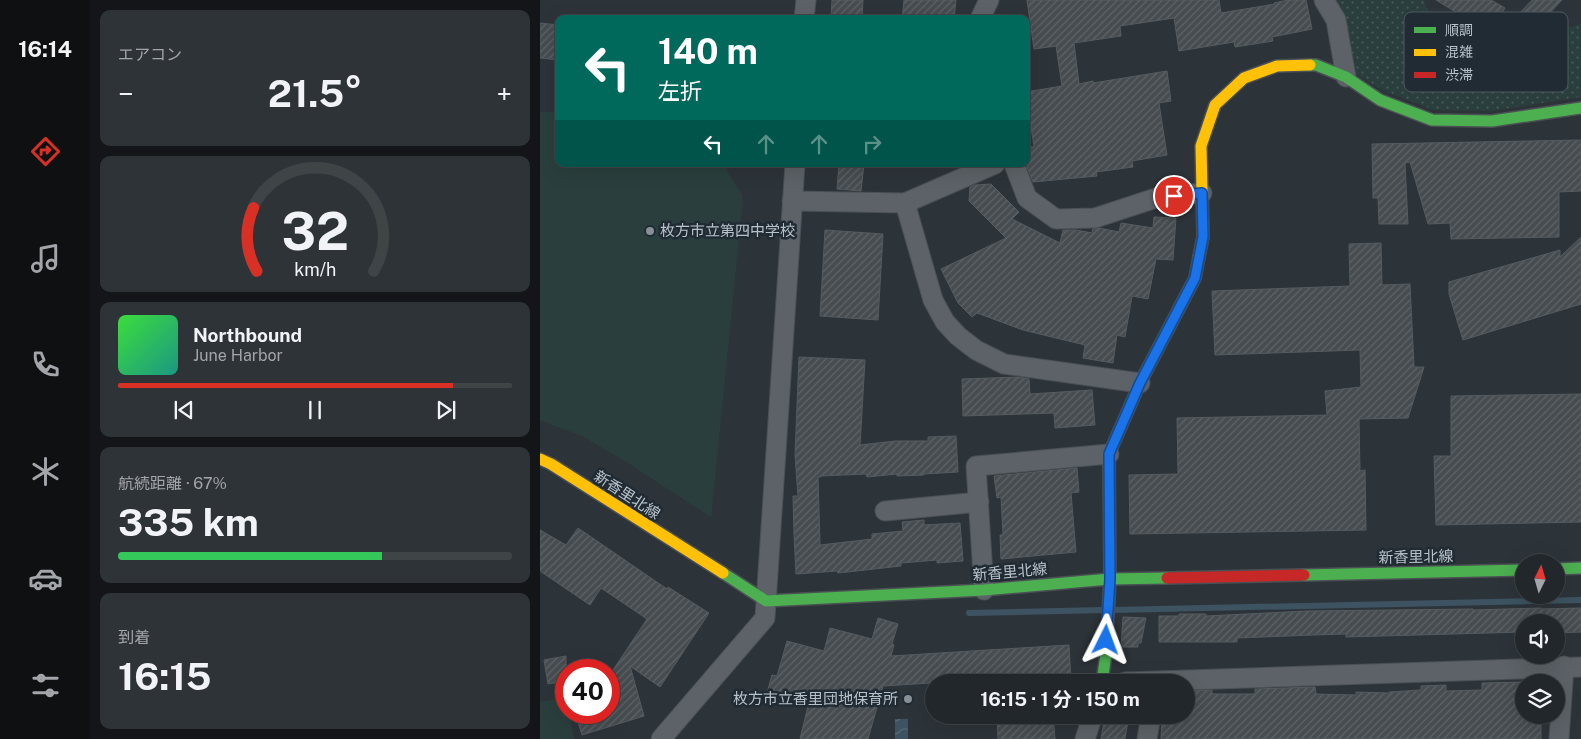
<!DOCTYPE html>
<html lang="ja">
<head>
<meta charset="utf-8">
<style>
  :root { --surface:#22272b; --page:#2e3337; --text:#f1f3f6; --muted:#a2a5a9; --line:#3f4447; --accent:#d93025 }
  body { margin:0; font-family:"Public Sans","Noto Sans JP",sans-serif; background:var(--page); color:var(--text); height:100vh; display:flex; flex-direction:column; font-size:19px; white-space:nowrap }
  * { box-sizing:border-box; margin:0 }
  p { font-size:16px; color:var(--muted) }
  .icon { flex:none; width:28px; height:28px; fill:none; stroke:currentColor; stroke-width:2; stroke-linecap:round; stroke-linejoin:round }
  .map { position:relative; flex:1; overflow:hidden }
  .details { display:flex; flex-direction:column; gap:10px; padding:10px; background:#131518; width:450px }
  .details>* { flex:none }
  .guide { position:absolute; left:15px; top:15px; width:475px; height:152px; border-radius:10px; box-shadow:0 5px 20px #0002,0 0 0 1px var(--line); background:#00695c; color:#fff; overflow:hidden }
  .needle { width:32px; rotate:5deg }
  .tools { position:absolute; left:975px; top:554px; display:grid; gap:10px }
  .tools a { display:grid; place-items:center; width:50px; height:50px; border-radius:50%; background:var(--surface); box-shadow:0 5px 20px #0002,0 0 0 1px var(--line); font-size:25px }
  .speed { position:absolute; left:15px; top:659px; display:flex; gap:10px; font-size:25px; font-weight:700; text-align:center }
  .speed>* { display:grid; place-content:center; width:65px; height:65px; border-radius:50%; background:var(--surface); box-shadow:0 5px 20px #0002,0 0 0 1px var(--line); line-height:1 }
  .speed .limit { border:8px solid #d22; background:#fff; color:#111 }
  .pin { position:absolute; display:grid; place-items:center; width:42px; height:42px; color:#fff; margin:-21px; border:2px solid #fff; border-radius:50%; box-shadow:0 1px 5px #0007 }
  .me { position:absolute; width:55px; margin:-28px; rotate:3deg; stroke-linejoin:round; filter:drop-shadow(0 0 4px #0008) }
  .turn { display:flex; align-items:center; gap:18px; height:105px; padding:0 20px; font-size:22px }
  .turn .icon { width:65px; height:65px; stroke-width:2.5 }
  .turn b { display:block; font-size:35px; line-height:42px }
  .lanes { display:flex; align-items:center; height:48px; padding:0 20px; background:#0003; justify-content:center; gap:25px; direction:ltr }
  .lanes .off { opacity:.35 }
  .big { font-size:38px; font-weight:700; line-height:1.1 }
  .details .widget { flex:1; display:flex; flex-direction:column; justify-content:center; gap:8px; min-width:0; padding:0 18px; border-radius:10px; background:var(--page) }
  .details .dial { align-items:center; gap:0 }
  .dial svg { height:130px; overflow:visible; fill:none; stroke:var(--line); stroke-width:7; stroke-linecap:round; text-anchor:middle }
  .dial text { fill:var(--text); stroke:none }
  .song { display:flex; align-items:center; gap:15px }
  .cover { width:60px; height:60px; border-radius:8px; background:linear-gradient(135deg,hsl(120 70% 55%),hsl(170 70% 35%)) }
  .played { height:5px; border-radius:2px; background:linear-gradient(90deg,var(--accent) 85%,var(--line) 85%) }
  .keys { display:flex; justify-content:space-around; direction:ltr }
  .heat { display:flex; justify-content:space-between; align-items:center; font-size:28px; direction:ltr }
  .charge { height:8px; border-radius:4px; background:linear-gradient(90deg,#34c759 67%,var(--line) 0) }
  .trip { position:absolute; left:385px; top:674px; width:270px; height:50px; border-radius:25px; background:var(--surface); box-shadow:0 5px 20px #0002,0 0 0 1px var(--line); font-weight:700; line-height:50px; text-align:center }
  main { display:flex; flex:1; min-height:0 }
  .menu { display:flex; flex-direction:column; width:90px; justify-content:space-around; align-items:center; background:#0e1011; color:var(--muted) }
  .menu .icon { width:35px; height:35px }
  .menu .selected { color:var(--accent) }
  .menu b { font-size:22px; color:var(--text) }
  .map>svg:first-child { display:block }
  .park { fill:url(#park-dots) }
  .pitch { fill:#2a3f3d }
  .water { fill:url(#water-waves) }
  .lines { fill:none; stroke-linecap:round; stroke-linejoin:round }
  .stream { stroke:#3d5361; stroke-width:6 }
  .building { fill:url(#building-hatch); stroke:#555c61 }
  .street-casing { stroke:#4a5054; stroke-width:21 }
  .fast-casing { stroke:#4a5054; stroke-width:14 }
  .slow-casing { stroke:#4a5054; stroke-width:14 }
  .jam-casing { stroke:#4a5054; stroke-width:14 }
  .street { stroke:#5c6267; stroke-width:19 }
  .fast { stroke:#4caf50; stroke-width:11 }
  .slow { stroke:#ffc107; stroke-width:11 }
  .jam { stroke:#c62828; stroke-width:11 }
  .route-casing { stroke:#114b97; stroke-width:12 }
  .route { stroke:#1a73e8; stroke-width:9 }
  .poi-dot { fill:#879097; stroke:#202b33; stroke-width:2 }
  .labels { text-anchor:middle; stroke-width:5; stroke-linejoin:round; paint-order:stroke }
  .poi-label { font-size:15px; fill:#b8c1c9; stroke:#202b33; text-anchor:start }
  .street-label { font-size:15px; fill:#b8c1c9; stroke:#202b33 }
  .key { fill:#202b33; stroke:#4e5860; stroke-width:1 }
  .key-label { font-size:14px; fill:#b8c1c9 }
</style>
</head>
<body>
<main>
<nav class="menu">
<b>16:14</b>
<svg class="icon selected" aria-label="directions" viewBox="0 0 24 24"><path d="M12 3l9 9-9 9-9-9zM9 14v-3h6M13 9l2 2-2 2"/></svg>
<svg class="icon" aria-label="music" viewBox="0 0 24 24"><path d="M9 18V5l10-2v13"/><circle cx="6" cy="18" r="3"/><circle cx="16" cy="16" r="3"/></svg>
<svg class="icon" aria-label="phone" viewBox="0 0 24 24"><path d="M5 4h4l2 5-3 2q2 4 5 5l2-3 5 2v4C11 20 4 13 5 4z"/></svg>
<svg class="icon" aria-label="climate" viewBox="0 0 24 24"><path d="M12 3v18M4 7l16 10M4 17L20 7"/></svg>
<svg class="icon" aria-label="car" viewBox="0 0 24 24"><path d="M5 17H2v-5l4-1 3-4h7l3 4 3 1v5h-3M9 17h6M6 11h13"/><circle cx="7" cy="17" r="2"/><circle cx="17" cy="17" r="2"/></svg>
<svg class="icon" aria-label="filters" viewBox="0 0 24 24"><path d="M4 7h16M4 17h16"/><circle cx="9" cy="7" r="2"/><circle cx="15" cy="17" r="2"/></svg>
</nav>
<section class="details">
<div class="widget"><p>エアコン</p>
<div class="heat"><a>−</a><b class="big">21.5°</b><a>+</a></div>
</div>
<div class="widget dial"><svg viewBox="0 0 100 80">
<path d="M14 69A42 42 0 1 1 86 69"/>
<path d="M14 69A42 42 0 0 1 12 30" stroke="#d93025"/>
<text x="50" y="56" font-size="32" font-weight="700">32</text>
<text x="50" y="72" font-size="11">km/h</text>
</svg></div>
<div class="widget">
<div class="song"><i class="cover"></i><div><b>Northbound</b><p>June Harbor</p></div></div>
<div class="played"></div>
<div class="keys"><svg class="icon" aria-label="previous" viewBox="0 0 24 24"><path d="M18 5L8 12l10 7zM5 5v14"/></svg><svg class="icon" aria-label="pause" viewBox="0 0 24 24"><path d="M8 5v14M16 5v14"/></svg><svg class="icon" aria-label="next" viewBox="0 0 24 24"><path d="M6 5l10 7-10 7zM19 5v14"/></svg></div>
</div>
<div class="widget"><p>航続距離 · 67%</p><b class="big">335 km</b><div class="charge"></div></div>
<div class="widget"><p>到着</p><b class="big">16:15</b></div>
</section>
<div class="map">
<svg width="1041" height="739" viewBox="0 0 1041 739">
  <defs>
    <pattern id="park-dots" width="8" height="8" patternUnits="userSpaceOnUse" patternTransform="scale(1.25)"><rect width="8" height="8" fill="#2a3f3d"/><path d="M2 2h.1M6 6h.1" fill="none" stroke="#475958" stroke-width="1.8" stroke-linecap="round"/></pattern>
    <pattern id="water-waves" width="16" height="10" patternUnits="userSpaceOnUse" patternTransform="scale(1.25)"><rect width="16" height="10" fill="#3d5361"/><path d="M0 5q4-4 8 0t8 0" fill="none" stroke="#576a76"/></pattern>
    <pattern id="building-hatch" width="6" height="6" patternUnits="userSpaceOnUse" patternTransform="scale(1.25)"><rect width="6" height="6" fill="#464c50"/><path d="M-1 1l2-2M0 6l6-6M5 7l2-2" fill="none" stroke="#5f6468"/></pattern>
  </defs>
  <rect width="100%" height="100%" fill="#2d3439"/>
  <path class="park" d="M795 0H884L886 7 901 25 930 39 964 45 995 48 1021 30 1041 24V97L951 111 894 110 844 91 812 71 805 16Z"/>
  <g class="pitch">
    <path d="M0 112H19V164H183L203 197 171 517 85 461 44 437 0 420Z"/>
    <path d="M26 697V712L29 713 34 739H0V702Z"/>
  </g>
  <rect class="water" x="355" y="719" width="13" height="20"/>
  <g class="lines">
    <g class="stream">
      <path d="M573 610 1041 600"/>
      <path d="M429 613 563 610"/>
    </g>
  </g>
  <g class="building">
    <path d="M292 0H323L322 19H291Z"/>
    <path d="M364 0H416L414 19H362Z"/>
    <path d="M487 0H679L681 13 735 4 734 3 748 0H766L772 29 732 37 733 41 695 47 694 42 639 51 634 18 580 26 581 36 534 43 539 84 553 81V83L627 71 631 101 619 103 627 155 592 161 593 167 556 172 557 176 493 182 487 167 486 157V147H494L486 92 522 86 516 46 494 49Z"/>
    <path d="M896 0H951L965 8 950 33Z"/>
    <path d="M992 0H1022L991 33 975 18Z"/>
    <path d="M0 23 19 25V60L0 58Z"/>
    <path d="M1041 140V191L1019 192V237L911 239 910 223 888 224 870 162 865 163 868 224H839L838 198H833L832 144Z"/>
    <path d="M299 164H324L321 191 297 189Z"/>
    <path d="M451 184 479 212 472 219 520 243 523 230H536L552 233 553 229 559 228 579 232 581 223 613 228 614 217 636 218 633 260 616 259 608 299 592 296 585 337 577 335 573 363 543 358 545 345 483 330 437 313 432 317 418 303 401 269 466 238 429 201 430 187 435 185Z"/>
    <path d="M285 230 343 234 338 320 280 316Z"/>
    <path d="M1041 237V304L923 340 909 294V282L1020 250V257Z"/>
    <path d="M841 243 842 285 870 284 874 367H884L868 418 819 419 820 471 825 470 826 530 590 534 589 475 638 474 637 418 787 415 785 391 821 387 820 350 675 355 672 291 810 286 809 244Z"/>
    <path d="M259 357 325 360 320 445 355 441H388V437L416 436 418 472 384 474V475L357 476V474L327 477 326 474 281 476V477H278L280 545 332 539V534L363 531 362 522 384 520V525L420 523 423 561 397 563V560L361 563V566L298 573 297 571 256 574 254 535 253 496H258L255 455Z"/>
    <path d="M479 377 489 379 490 394 552 390 555 425 515 428 514 413 423 416 422 379Z"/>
    <path d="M1041 394V522L896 525 894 456H911V396Z"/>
    <path d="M537 468 539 492 531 493 536 552 461 559 460 535H463L461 497 457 498 454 476Z"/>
    <path d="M38 528 127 589 128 587 169 613 120 687 90 666 104 716 42 735 35 712H69V676L107 619 61 588 50 605 0 571V530L26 545Z"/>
    <path d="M1001 608V609L1041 608V632L1016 633V622H984V632L806 637V634L773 635 697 638V642H619V616H639V614H666V616L767 611 933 609V610Z"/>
    <path d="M583 617 606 618 601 643H598V647H581Z"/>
    <path d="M338 618 358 624 352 644 354 645 351 656 529 645 531 682H454V679L343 686 328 739H260L269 702 227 693 232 675 237 676 247 641 284 651 290 628 332 639Z"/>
    <path d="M26 656V681L8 684 4 660Z"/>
    <path d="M984 682V716H1001V739H621L622 719H646V691L672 690V694H715V689L775 687 776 694 816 695V692L849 693V692L881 690V686L906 685V691L942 690V683Z"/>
    <path d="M457 715H513L515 739H458Z"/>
    <path d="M565 715H589L585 739H561Z"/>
  </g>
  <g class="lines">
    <defs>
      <g id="street">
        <path d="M784 0 796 20 806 77"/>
        <path d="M264 19 266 0"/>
        <path d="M440 19 449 0"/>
        <path d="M474 164 487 198 516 219 555 218 619 197 662 193"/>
        <path d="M252 201 365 203 455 164"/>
        <path d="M365 203 393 300 405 322 418 336 436 350 464 364 600 383"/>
        <path d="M345 511 439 502"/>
        <path d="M444 590 436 466 569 454"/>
        <path d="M585 682 1041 667"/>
        <path d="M121 739 225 618 255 164"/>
        <path d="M545 739 553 715"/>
        <path d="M607 739 611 715"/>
        <path d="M1019 739 1024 666"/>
      </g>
      <g id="fast">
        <path d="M770 65H776L806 77 840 100 892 120 952 121 1041 108"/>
        <path d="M1016 569 1041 568"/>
        <path d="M183 573 226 601 444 590 570 579 627 578"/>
        <path d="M764 575 984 570"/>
        <path d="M562 682 566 654 570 579 569 454 600 383 655 278 659 257"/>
      </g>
      <g id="slow">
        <path d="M659 257 663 237 661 146 675 105 704 78 737 66 770 65"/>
        <path d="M0 459 11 464 183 573"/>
      </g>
      <path id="jam" d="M627 578 764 575"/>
    </defs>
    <use href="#street" class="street-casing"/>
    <use href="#fast" class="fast-casing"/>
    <use href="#slow" class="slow-casing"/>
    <use href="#jam" class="jam-casing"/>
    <use href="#street" class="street"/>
    <use href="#fast" class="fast"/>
    <use href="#slow" class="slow"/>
    <use href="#jam" class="jam"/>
  </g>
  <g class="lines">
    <defs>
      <path id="route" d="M566 640 570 579 569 454 600 383 655 278 663 237 662 193 634 196"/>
    </defs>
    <use href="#route" class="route-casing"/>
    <use href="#route" class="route"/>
  </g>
  <g class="poi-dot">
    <circle cx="110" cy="231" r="5"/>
    <circle cx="368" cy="699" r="5"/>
  </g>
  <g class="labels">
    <g class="poi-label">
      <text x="120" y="236">枚方市立第四中学校</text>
      <text x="358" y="704" text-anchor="end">枚方市立香里団地保育所</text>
    </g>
    <g class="street-label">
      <text transform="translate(87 495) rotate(33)" y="5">新香里北線</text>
      <text transform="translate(876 557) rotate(-1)" y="5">新香里北線</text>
      <text transform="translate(470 572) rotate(-5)" y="5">新香里北線</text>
    </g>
  </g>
  <rect x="864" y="12" width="164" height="80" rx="8" class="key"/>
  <rect x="874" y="27" width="22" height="6" fill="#4caf50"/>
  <rect x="874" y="49" width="22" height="7" fill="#ffc107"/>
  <rect x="874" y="72" width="22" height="6" fill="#c62828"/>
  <g class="key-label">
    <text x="905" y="35">順調</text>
    <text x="905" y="57">混雑</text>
    <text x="905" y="80">渋滞</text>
  </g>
</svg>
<div class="tools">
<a><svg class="needle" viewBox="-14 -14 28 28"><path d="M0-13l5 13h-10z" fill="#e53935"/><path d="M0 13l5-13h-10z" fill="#a2a5a9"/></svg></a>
<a><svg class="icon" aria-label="sound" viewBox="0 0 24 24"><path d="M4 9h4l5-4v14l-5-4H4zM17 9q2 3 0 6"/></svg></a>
<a><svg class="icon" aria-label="layers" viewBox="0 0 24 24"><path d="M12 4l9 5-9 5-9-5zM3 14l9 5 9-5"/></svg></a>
</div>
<div class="speed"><div class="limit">40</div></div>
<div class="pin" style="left:634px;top:196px;background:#d93025"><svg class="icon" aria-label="arrive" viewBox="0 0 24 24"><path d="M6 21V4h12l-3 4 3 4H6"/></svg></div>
<svg class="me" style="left:566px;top:640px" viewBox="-20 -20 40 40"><path d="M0-17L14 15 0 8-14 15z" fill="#1a73e8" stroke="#fff" stroke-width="4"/></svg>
<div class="trip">16:15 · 1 分 · 150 m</div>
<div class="guide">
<div class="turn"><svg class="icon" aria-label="left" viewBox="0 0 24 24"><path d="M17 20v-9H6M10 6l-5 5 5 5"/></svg><div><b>140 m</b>左折</div></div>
<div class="lanes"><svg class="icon" aria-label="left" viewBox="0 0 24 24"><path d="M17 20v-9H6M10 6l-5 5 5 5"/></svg><svg class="icon off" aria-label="ahead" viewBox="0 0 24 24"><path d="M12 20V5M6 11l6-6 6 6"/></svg><svg class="icon off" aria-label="ahead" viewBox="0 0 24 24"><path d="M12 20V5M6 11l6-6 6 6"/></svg><svg class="icon off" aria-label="right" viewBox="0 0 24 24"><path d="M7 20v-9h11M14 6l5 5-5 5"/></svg></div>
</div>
</div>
</main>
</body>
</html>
